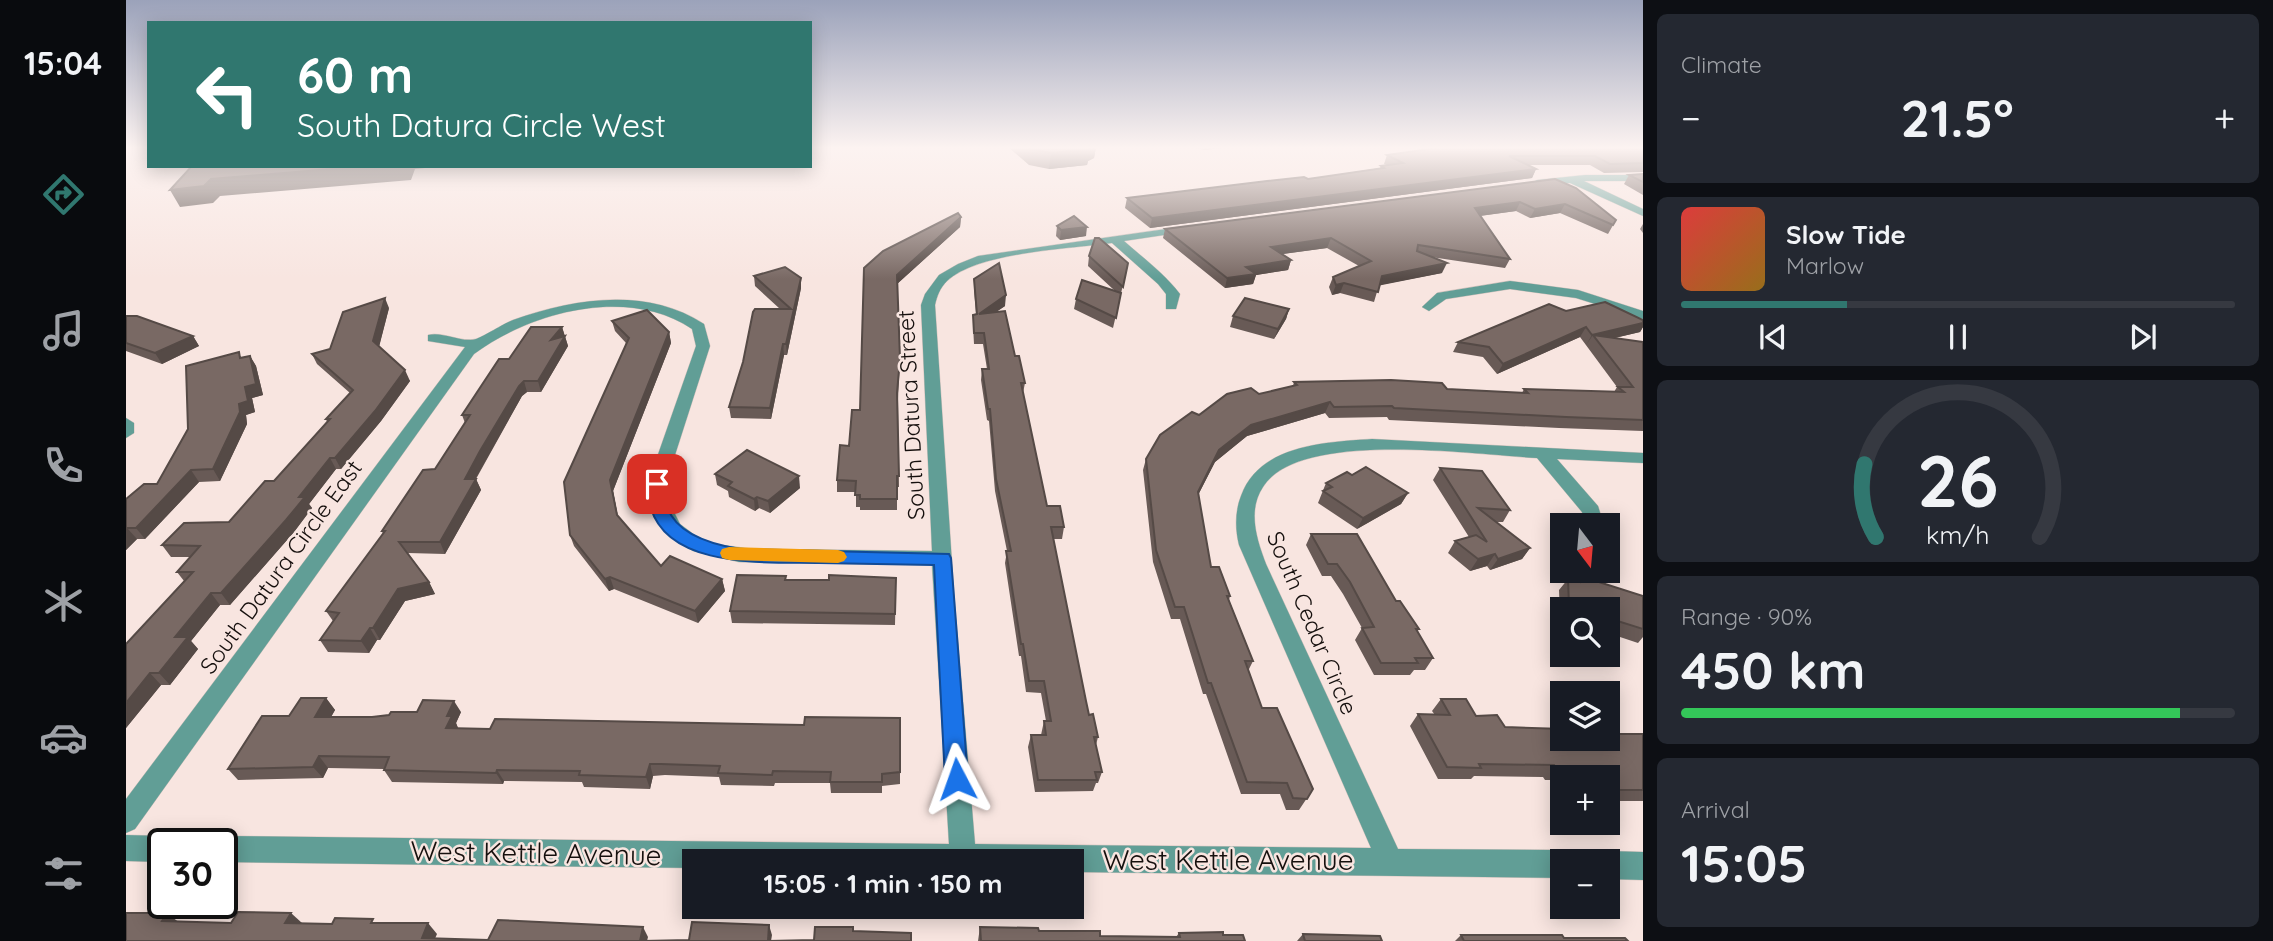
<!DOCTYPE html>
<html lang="en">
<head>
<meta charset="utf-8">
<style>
  :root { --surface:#171b24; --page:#242831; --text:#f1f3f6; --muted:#9ea1a6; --line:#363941; --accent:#30776f }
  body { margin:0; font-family:Quicksand,sans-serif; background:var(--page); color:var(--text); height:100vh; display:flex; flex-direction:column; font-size:26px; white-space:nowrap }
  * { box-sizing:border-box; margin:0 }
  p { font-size:23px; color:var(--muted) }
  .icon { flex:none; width:38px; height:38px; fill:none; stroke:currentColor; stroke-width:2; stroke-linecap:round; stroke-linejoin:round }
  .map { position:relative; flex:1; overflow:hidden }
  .details { display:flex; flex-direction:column; gap:14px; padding:14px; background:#0d0f14; width:630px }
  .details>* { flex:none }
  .banner { position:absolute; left:21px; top:21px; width:665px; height:147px; border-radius:0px; box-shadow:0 4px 18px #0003; background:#30776f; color:#fff; overflow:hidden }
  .needle { width:46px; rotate:164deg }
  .tools { position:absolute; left:1424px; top:513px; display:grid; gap:14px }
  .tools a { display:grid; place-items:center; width:70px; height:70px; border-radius:0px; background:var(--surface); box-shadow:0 4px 18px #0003; font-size:35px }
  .speed { position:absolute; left:21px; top:828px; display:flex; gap:14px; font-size:35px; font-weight:700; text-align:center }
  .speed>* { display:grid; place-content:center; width:91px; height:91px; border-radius:50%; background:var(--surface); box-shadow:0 4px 18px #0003; line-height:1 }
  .speed .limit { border:4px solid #111; border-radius:10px; background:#fff; color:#111 }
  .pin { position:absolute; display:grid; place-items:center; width:60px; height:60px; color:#fff; margin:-30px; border-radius:14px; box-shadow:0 4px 10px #0006 }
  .me { position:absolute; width:77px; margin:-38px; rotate:356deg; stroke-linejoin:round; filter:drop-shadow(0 0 5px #0008) }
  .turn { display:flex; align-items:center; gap:24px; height:147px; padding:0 35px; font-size:32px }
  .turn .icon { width:91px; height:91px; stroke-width:2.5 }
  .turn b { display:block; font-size:49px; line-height:60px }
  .big { font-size:52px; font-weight:700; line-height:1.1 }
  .details .tile { flex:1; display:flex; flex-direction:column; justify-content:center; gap:10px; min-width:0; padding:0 24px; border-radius:10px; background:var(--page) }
  .details .dial { align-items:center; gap:0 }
  .dial svg { height:182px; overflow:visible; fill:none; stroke:var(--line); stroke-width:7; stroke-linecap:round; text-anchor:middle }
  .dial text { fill:var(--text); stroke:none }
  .song { display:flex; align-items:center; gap:21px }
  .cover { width:84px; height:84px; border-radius:10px; background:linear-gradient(135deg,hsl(0 70% 55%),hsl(40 70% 35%)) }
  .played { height:7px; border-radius:4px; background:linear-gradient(90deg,var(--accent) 30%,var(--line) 30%) }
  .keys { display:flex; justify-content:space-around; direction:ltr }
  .heat { display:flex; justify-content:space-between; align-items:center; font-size:38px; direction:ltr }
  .charge { height:10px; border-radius:5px; background:linear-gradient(90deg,#34c759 90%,var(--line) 0) }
  .trip { position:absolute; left:556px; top:849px; width:402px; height:70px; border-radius:0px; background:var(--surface); box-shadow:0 4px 18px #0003; font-weight:700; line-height:70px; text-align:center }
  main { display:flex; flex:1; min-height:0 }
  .dock { display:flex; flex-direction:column; width:126px; justify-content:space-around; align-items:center; background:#090b0e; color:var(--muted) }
  .dock .icon { width:49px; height:49px }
  .dock .current { color:var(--accent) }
  .dock b { font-size:32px; color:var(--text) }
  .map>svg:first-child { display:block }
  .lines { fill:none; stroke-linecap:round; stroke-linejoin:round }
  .minor-casing { stroke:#d4c3be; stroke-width:1 }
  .minor { fill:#619e96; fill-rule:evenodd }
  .wall { fill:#685a56 }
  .shaded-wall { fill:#554a46 }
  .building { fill:#796964; stroke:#554a46; stroke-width:2 }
  .route { fill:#1a73e8; stroke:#114b97; stroke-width:2 }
  .slow { fill:#f59e0b }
  .labels { text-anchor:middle; stroke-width:5; stroke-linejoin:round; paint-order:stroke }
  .street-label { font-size:23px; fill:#150f0d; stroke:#f8e5e0 }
  .near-street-label { font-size:28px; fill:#150f0d; stroke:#f8e5e0 }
</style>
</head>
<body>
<main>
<nav class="dock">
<b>15:04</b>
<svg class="icon current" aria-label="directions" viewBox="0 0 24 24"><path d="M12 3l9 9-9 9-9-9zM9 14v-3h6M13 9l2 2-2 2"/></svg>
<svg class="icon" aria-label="music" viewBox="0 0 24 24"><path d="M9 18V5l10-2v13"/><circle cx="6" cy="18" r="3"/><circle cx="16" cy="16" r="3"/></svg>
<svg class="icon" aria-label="phone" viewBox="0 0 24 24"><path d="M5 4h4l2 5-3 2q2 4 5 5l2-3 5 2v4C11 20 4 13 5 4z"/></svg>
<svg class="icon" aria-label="climate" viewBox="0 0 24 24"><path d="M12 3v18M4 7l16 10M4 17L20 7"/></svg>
<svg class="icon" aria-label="car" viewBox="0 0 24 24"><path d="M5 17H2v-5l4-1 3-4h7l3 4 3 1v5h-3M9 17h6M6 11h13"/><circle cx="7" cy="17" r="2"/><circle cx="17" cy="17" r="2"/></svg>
<svg class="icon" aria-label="filters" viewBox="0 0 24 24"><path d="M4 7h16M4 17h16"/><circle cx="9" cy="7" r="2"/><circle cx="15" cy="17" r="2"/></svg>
</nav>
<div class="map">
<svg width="1517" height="941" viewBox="0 0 1517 941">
  <rect width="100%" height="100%" fill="#f8e5e0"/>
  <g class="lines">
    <defs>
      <g id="minor">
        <path d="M1459 175H1517V181H1458L1517 209V216L1444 183 1411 186 1406 183 1411 180Z"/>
        <path d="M1061 226 1067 229 1065 231 998 241C1017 258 1038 273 1054 294L1050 309H1040V294L1032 284 986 243C943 249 852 252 821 281 814 288 811 296 809 305L828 594 849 844 1245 848 1113 545C1109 529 1109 511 1115 496 1133 445 1199 442 1246 439L1517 453V463L1431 459 1472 506 1478 525H1460L1456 512 1411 458C1349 455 1173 429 1137 487 1121 511 1131 540 1140 564L1272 849 1437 850 1447 854 1449 861H1437V878L947 872V861H569V868L96 862V844H85L86 840 96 836 823 844 806 565 613 562 567 551 541 534 528 513 522 483 570 346 566 329C503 286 406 311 348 354L9 829 0 833V799L339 347 302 341V335C317 331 335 343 350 339 357 337 377 324 387 320 449 298 521 287 578 324L584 346 540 483 544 504 554 524 570 536 588 544 626 549 806 551 795 305 799 294 813 275 832 264 852 256Z"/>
        <path d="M1384 281 1452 290 1517 311V319L1450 298 1384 289 1320 299 1303 311 1296 307 1311 293Z"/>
        <path d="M0 418 8 423V433L0 438Z"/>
        <path d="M0 835 37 836 47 840 48 844H37V862L0 861Z"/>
        <path d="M1482 851 1517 852V880L1482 879V861H1470L1472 855Z"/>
      </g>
    </defs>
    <use href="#minor" class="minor-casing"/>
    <use href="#minor" class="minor"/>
  </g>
  <g class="wall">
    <path d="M882 147H970L968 158 962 161 961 165 923 169 903 165Z"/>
    <path d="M1066 147H1104L1078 150Z"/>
    <path d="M1308 147H1517V172L1478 173 1464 165H1402L1410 169 1406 178 1024 228 999 208 1001 198 1182 179 1254 168 1255 166 1261 165 1258 164 1261 155 1310 148Z"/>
    <path d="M1503 175 1517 182V195L1498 184Z"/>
    <path d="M1429 179 1490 220 1482 234 1434 213 1404 218 1390 211 1354 216 1384 259 1379 268 1305 257 1316 273 1253 285 1248 302 1214 293 1206 295 1203 287 1207 277 1233 266 1201 248 1156 254 1165 260 1162 270 1130 275 1127 284 1099 288 1037 238 1039 229Z"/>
    <path d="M835 217 834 227 771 284 774 359 772 399 773 487H771V510H734V507H730V492H711V480L734 410 738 268Z"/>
    <path d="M1517 224V233L1514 229Z"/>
    <path d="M931 226 960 236 934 240 930 236Z"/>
    <path d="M963 256 1002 263 987 328 948 309 950 299 988 290 962 266Z"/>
    <path d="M628 276 675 278V288L661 355H658L645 419 605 418 603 407 654 309 629 286Z"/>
    <path d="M848 279 879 306 870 312 889 356 899 383 897 393 921 506 938 527 936 539H927L960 701 963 715 972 737 970 745 976 772 972 783H970L967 791 909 792 902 747 905 735H915L918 721H920L915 693 900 692 895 656H893L879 563 881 551 869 491 863 421 861 420 855 380 856 369H861L857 344H848L847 325V315L850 314 848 289Z"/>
    <path d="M263 308 253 346 284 381 255 421 215 469H210L183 504 186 508 168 532 104 605H94L65 641 72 649 44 685H35L0 728V644L58 581 51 572 64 557H45L36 545 103 522 148 481 201 422 200 419 224 393 191 364 186 354 204 349Z"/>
    <path d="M1163 309 1160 319 1148 339 1104 327 1107 316Z"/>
    <path d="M1440 311 1517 320V327L1514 332 1488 338 1517 342V431L1433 428 1263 420 1261 417 1203 418 1199 413 1121 436 1089 462 1072 495 1085 567 1104 596 1103 600 1127 661 1122 671 1136 708 1187 789 1173 810H1160L1154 794H1115L1080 694H1077L1054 619H1045L1027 562 1017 470 1020 459 1073 415 1167 386 1168 382 1396 393 1398 389 1488 392 1491 387 1454 337 1371 374 1357 357 1327 352 1332 342Z"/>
    <path d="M0 316 67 336 73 346 36 364 0 351Z"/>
    <path d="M486 321 543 332 545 343 487 491 492 517 535 566 596 579 599 591 572 623 488 589 483 591 448 546 444 535 500 343 489 331Z"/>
    <path d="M436 327 442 346 415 392H401L396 396 350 479 355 490 319 554 282 553 303 582 309 594 279 601 254 640H251L243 653 202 652 194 640 207 621 200 611 257 534 256 531 309 469 339 423 336 415 383 359Z"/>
    <path d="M124 356 130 366 137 395 126 398 129 412 120 415 121 424 94 481 73 482 19 539H11L0 550V499L31 484 116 358Z"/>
    <path d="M1314 468 1384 510 1377 522H1370L1404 548 1396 559 1364 570 1361 566 1344 571 1322 553 1329 541 1343 537 1307 480Z"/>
    <path d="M589 474 674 488 644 513 633 508 629 511 603 497 602 491 591 485Z"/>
    <path d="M1226 475 1282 493 1275 504 1231 529 1192 503 1200 483Z"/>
    <path d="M1185 534 1270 601 1293 629 1291 632 1307 658 1299 670H1288L1284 675H1248L1229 640 1236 628 1217 594 1205 576H1196L1180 545Z"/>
    <path d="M660 576V580H703L770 578 769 625 606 623 604 611Z"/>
    <path d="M1454 576 1517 596V637L1512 643 1482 633V609H1437V618L1434 617 1433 590 1442 579 1450 581Z"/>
    <path d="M200 698 209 710 205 717H246L335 712 330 723 332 728 364 729 678 725 774 718V784L756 786V793H705L704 783H649L648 786 595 785 593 777 539 775 527 776 524 789 458 787 456 782 378 781 377 784 266 782 258 770V769L202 768 197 778 112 780 102 769 163 716Z"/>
    <path d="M1315 699 1350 716 1379 727 1437 738 1517 734V801H1482V777H1437V780H1419L1417 777 1348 776 1345 779H1312L1284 726 1292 714 1309 715 1306 711Z"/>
    <path d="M854 927 974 936 1050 937 1053 933 1097 935 1119 941H852Z"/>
    <path d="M1177 934 1256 941H1171Z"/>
    <path d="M1335 935 1438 938 1502 941H1329Z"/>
  </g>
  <g class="shaded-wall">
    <path d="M960 147H970L968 158 962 161 961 165 923 169 925 153Z"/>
    <path d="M1079 147H1104L1078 150Z"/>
    <path d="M241 166H300L299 168 289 169 285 180 94 196 87 203 54 207 44 190 85 179Z"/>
    <path d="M1410 169 1406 178 1024 228 1026 218Z"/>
    <path d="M1394 202 1390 211 1345 217 1349 208Z"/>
    <path d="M1439 204 1434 213 1404 218 1409 209Z"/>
    <path d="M835 217 834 227 771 284V275Z"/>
    <path d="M961 227 960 236 934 240 935 230Z"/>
    <path d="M1205 238 1201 248 1142 256 1145 247Z"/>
    <path d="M1165 260 1162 270 1130 275 1127 284 1099 288 1101 278 1120 267Z"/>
    <path d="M1321 263 1316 273 1251 286 1256 276Z"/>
    <path d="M675 278V288L661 355 660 344Z"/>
    <path d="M1218 283 1214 293 1206 295 1210 285Z"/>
    <path d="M880 295 879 306 852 324 853 314Z"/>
    <path d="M259 298 263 308 252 351 247 341Z"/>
    <path d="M1163 309 1160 319 1148 339 1152 329Z"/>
    <path d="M1517 323V327L1514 332 1472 342 1467 335 1460 345 1466 335Z"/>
    <path d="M436 327 442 346 415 392 412 381 425 340Z"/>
    <path d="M1460 327 1454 337 1371 374 1377 364Z"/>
    <path d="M543 332 545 343 487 491 494 527 484 480Z"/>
    <path d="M67 336 73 346 36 364 29 353Z"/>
    <path d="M657 344 658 355 645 419 644 408Z"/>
    <path d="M124 356 130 366 137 395 126 398 129 412 120 415 121 424 94 481 87 469 119 387Z"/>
    <path d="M279 370 284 381 255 421 215 469 209 458Z"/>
    <path d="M398 381 401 392 396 396 347 483 350 479 355 490 319 554 314 542 339 479 354 451 393 386Z"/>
    <path d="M1204 402 1199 413 1121 436 1089 462 1068 503 1072 492 1093 450 1125 425Z"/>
    <path d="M204 458 210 469 183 504 186 508 168 532 104 605 95 593Z"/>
    <path d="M65 470 73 482 19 539 10 528Z"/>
    <path d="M673 476 674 488 644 513 642 501Z"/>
    <path d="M1282 493 1275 504 1231 529 1237 518Z"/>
    <path d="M631 497 633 508 629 511 628 499Z"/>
    <path d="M1 528 11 539 0 550V529Z"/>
    <path d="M1404 548 1396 559 1364 570 1372 559Z"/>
    <path d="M1369 554 1361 566 1344 571 1352 559Z"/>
    <path d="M484 577 488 589 483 591 479 579Z"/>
    <path d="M596 579 599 591 572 623 569 611Z"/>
    <path d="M303 582 309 594 279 601 254 640 247 628 272 589Z"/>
    <path d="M85 593 94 605 65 641 72 649 44 685 33 673 49 637Z"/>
    <path d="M244 628 251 640 243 653 235 641Z"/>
    <path d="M24 673 35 685 0 728V703Z"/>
    <path d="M200 698 209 710 198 729 189 717Z"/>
    <path d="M328 701 335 712 330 723 332 728H320L321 716Z"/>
    <path d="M193 756 202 768 197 778 187 767Z"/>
    <path d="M524 764 527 776 524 789 520 777Z"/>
    <path d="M371 770 378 781 377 784 370 773Z"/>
    <path d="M41 913 55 924 36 921Z"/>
    <path d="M165 913 176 923H159Z"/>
    <path d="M302 923 311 934 308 941 296 938Z"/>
    <path d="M643 925 646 935 645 941H642Z"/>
    <path d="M517 927 522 937 521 941H514Z"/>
  </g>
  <g class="building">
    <path d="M902 147H960L963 149 925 153 904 149Z"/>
    <path d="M1317 147H1517V163L1484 164 1469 156H1383L1410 169 1026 218 1001 198 1141 181 1178 177 1182 179 1258 168 1255 166 1277 163 1261 155Z"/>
    <path d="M66 166H241L85 179 78 186 44 190Z"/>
    <path d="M1517 174V182L1503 175Z"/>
    <path d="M1429 179 1450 188 1490 220 1487 225 1439 204 1409 209 1394 202 1349 208 1384 259 1292 245 1291 251 1321 263 1256 276 1252 292 1218 283 1210 285 1207 277 1245 261 1205 238 1145 247 1165 260 1120 267 1130 274 1101 278 1039 229Z"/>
    <path d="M832 213 835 217 771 275 774 359 771 393 773 476H771V499H734V495H729L730 481 711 480 714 445 723 446 726 410H734L738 268 757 251Z"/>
    <path d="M948 216 961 227 935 230 931 226Z"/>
    <path d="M969 238H973L1002 263 997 287 963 256Z"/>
    <path d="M873 263 880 295 853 314 879 311 889 356H893L899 383H895L921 506H934L938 527H925L960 701 963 715 967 714 972 737H968L976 772H969L971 780H912L905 735H920L918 721H925L918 681H903L897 644H895L880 551H885L870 479 864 409H862L856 369H863L858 333H848L847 315 851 314 848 279Z"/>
    <path d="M659 267 675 278 660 344H657L644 408 603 407 617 362 627 312 629 309H665L628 276Z"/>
    <path d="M956 280 995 293 990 318 950 299Z"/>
    <path d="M259 298 247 341 279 370 249 411 209 458H204L173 497H179L160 520 95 593H85L49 637H62L33 673H24L0 703V644L67 572H51L74 546 36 545 58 523 103 522 139 481H148L204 419H200L227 390 186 354 204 349 217 312Z"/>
    <path d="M1119 298 1163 309 1152 329 1107 316Z"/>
    <path d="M1479 302 1517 320V323L1466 335 1460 327 1377 364 1363 347 1332 342 1423 304 1440 311Z"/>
    <path d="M521 310 543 332 484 480 491 515 535 566 544 556 596 579 569 611 484 577 479 579 444 535 438 482 503 338 486 321Z"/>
    <path d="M0 316H11L67 336 29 353 0 343Z"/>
    <path d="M405 327H436L425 340 439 336 412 381H398L393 386 354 451 339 479H350L314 542H273L303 582 272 589 247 628H244L235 641 194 640 213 613 200 611 259 531H256L297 470 309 469 344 415H336L373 359H383Z"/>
    <path d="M1467 335 1517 342V420L1440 417 1268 408 1266 406 1208 407 1204 402 1125 425 1093 450 1072 492 1085 567H1093L1104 596H1101L1127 661H1119L1136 708H1151L1187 789 1181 799 1167 798 1161 783 1121 782 1085 683H1082L1058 607H1049L1030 550 1020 459 1034 435 1066 412 1073 415 1101 394 1125 388 1133 394 1171 385 1168 382 1265 380 1316 383 1321 389 1402 393 1398 389 1498 392 1492 387H1507Z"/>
    <path d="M113 352 114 358 124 356 130 384 119 387 122 401 113 404 114 412 87 469 65 470 10 528H1L0 529V499L18 484H31L62 429 60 366Z"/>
    <path d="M621 450 673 476 642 501 631 497 628 499 602 486 606 482 589 474Z"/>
    <path d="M1240 467 1282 493 1237 518 1197 491 1206 487 1200 483 1221 472 1226 475Z"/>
    <path d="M1314 468 1356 471 1384 510 1352 508 1404 548 1372 559 1369 554 1352 559 1329 541 1350 535 1361 542Z"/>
    <path d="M1185 534H1231L1270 601H1274L1293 629H1290L1307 658H1289L1292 663H1255L1236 628 1248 627 1224 582 1211 564H1202Z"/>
    <path d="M611 575 660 576 659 580H703V575L770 578 769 614 604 611Z"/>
    <path d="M1454 576 1517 596V629L1482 618V609H1455L1443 605 1442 579 1454 582Z"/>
    <path d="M175 698H200L189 717H246L263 715 265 712H291L297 700 328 701 321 716H326L320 728 364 729 369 719 678 725 679 717 774 718V772L756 774V782H704L705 772 647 771 646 775 592 773 594 766 535 764H524L520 777 453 775 454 771 371 770 370 773 258 770 263 757 193 756 187 767 102 769 136 716H163Z"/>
    <path d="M1315 699H1340L1350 716 1371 715 1379 727 1437 729V738H1482V734H1517V790H1487L1482 784V777L1461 776 1456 769 1430 768 1428 765 1353 764 1355 768 1321 767 1292 714 1324 715Z"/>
    <path d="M112 912 165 913 159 923 206 924 209 918 247 919 245 923H302L296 938 362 940 372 920 517 927 514 941H0V913H41L36 921 105 923Z"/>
    <path d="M566 922 643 925 642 941 688 940 689 927H727V931L785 933V941H517L563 940Z"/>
    <path d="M854 927 912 928 913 931H974V936L1054 937 1053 933 1097 932V935H1117L1119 941H855Z"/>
    <path d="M1177 934 1254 936 1256 941H1179Z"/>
    <path d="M1335 935H1436L1438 938H1499L1502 941H1338Z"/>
  </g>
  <linearGradient id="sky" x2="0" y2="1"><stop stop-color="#9ba2ba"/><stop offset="0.53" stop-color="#fcf3f1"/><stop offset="1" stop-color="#fcf3f1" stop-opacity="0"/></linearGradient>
  <rect width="1517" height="279" fill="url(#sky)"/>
  <path class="route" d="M531 478 539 484C540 490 539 499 541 506 550 535 589 545 614 549L823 554 825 558 842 779 839 786 831 789 823 786 819 779 808 565C768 564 729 564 690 563 640 562 540 569 524 505 522 499 523 490 523 484Z"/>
  <path class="slow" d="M603 547 712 550 718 552 721 557 718 561 712 563 603 560 596 558 594 553 596 549Z"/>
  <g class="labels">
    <g class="street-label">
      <text transform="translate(785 415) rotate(-93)" y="8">South Datura Street</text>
      <text transform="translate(155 567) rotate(-54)" y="8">South Datura Circle East</text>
      <text transform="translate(1186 623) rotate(67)" y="8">South Cedar Circle</text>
    </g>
    <g class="near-street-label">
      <text transform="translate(410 853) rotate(1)" y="10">West Kettle Avenue</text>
      <text x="1102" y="870">West Kettle Avenue</text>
    </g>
  </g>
</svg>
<div class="tools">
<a><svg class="needle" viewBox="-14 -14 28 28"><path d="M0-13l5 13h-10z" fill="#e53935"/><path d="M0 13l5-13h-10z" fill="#9ea1a6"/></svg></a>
<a><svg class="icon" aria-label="search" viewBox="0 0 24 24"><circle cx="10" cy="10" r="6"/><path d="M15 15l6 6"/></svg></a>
<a><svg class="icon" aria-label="layers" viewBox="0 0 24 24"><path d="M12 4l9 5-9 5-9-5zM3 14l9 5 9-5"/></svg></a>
<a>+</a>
<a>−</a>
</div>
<div class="speed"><div class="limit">30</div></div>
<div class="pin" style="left:531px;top:484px;background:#d93025"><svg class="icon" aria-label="arrive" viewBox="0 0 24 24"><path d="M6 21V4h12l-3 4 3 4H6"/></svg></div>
<svg class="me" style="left:831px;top:779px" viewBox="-20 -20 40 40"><path d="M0-17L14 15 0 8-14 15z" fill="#1a73e8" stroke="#fff" stroke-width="4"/></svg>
<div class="trip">15:05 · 1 min · 150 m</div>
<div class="banner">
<div class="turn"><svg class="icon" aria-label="left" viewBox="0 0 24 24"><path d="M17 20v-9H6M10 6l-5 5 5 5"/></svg><div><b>60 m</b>South Datura Circle West</div></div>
</div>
</div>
<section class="details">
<div class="tile"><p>Climate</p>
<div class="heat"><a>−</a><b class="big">21.5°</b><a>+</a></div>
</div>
<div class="tile">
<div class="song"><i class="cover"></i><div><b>Slow Tide</b><p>Marlow</p></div></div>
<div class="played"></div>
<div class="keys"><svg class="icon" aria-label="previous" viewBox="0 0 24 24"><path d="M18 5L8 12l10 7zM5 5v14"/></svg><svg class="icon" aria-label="pause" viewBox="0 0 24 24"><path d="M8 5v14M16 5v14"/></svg><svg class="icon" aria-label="next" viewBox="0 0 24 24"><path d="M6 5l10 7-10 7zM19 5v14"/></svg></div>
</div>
<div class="tile dial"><svg viewBox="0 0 100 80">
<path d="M14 69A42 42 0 1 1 86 69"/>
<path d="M14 69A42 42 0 0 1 9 37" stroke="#30776f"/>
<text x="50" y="56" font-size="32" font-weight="700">26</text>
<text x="50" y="72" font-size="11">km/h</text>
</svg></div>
<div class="tile"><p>Range · 90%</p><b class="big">450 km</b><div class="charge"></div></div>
<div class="tile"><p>Arrival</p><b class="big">15:05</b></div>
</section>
</main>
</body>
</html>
